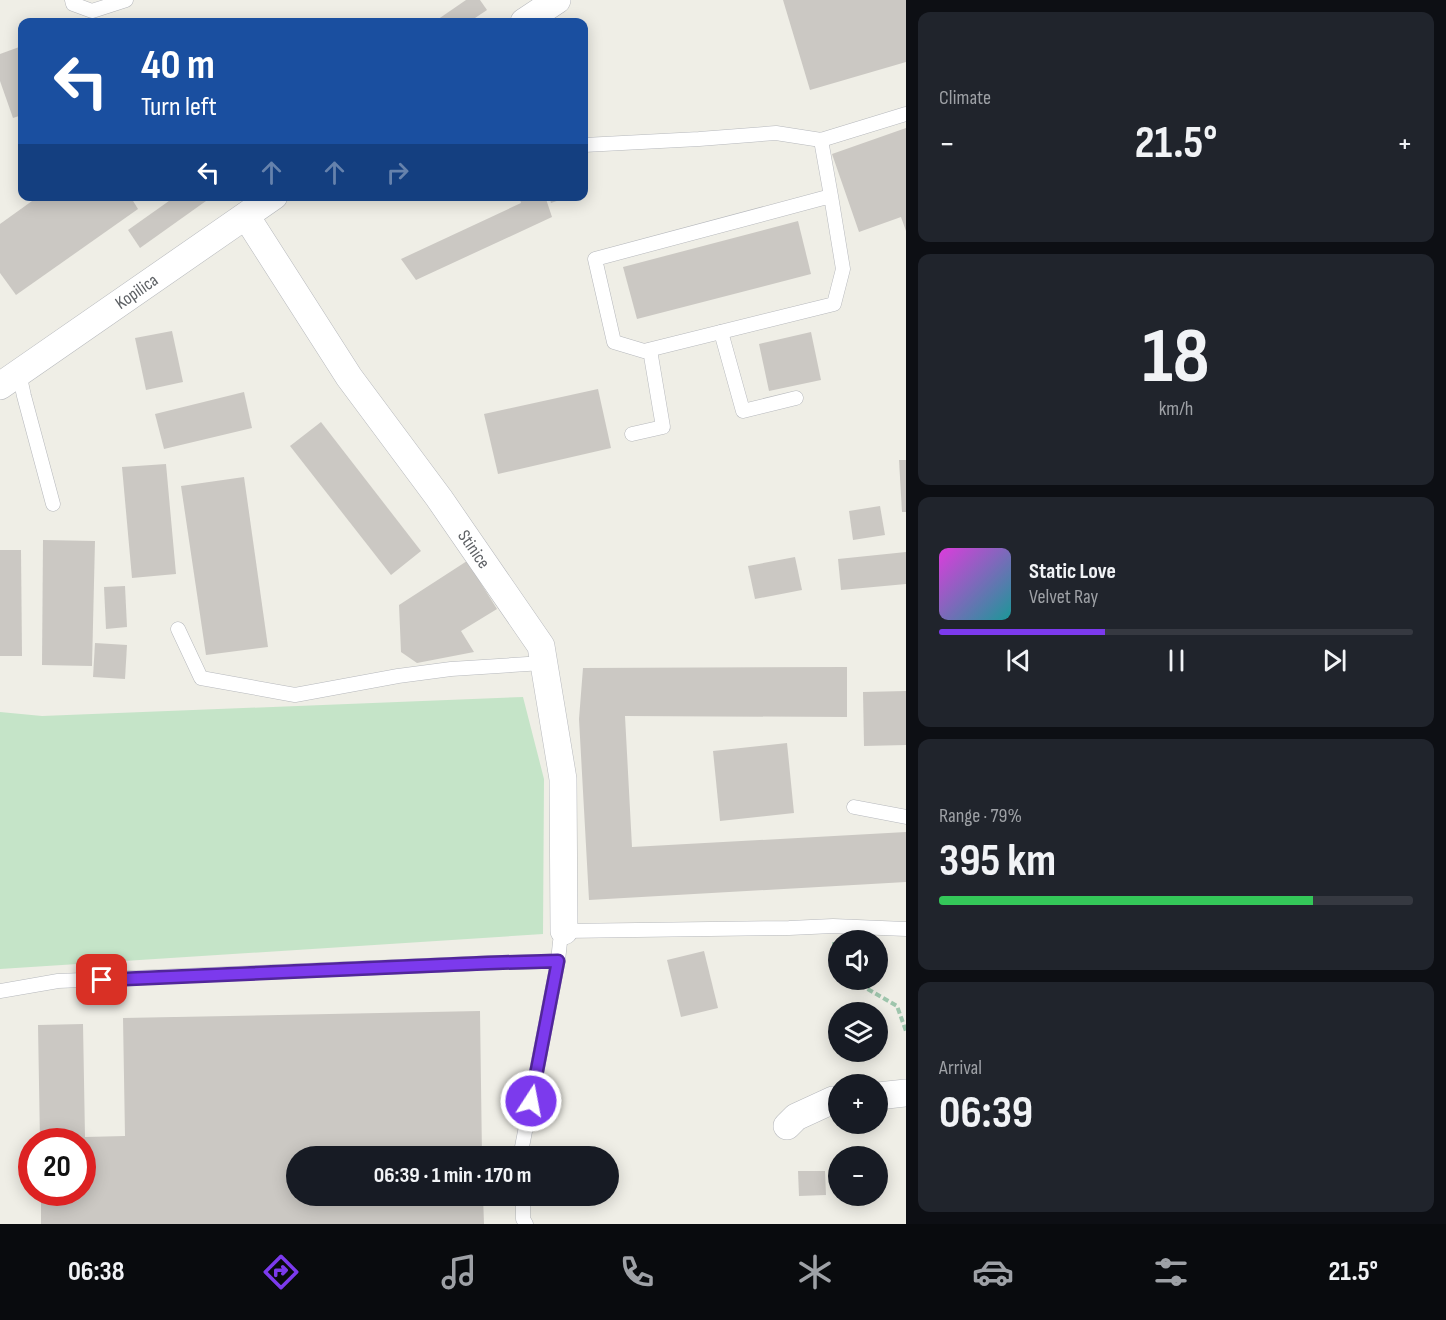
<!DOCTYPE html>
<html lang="en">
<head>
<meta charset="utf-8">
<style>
  :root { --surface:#171b24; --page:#20242c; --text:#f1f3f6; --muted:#9ea1a6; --line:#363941; --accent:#7c3aed }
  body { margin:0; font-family:"Sofia Sans Condensed",sans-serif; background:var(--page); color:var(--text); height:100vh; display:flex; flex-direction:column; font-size:22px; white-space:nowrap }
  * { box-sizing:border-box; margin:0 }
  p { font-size:20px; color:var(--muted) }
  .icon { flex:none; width:33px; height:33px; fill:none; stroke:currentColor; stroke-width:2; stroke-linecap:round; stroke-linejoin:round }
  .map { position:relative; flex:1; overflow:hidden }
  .side { display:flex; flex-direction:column; gap:12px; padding:12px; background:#0d0f14; width:540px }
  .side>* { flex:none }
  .top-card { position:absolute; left:18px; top:18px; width:570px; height:183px; border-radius:12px; box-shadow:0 3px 15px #0003; background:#1a4fa0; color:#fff; overflow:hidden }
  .controls { position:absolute; left:828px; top:930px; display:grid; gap:12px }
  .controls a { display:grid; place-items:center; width:60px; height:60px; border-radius:50%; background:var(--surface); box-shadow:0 3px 15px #0003; font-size:30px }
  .speed { position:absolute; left:18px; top:1128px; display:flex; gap:12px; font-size:30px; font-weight:700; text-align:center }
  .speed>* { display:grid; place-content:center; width:78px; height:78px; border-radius:50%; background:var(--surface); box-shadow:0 3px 15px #0003; line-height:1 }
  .speed .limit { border:9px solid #d22; background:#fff; color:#111 }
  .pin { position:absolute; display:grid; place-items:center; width:51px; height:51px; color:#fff; margin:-26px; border-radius:12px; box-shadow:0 3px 9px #0006 }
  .me { position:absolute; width:66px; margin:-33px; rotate:11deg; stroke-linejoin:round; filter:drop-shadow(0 0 4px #0008) }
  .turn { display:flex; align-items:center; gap:21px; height:126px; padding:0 24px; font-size:27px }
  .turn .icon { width:78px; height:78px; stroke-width:2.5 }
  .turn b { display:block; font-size:42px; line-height:51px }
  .lanes { display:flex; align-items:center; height:57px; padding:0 24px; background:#0003; justify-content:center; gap:30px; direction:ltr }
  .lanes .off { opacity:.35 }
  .big { font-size:45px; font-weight:700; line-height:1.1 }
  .side .widget { flex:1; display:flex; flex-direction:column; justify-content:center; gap:9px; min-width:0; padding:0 21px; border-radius:12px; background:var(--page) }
  .side .dial { align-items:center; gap:0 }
  .dial b { font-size:78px; line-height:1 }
  .song { display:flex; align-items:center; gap:18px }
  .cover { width:72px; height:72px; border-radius:9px; background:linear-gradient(135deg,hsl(300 70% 55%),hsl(180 70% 35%)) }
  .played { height:6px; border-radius:3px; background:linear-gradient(90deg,var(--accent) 35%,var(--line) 35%) }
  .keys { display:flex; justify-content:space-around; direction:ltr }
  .heat { display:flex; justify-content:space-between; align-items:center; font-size:33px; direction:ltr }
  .charge { height:9px; border-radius:4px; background:linear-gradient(90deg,#34c759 79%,var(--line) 0) }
  .trip { position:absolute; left:286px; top:1146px; width:333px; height:60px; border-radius:30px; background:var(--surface); box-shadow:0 3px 15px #0003; font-weight:700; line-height:60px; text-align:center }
  .tabs { display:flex; height:96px; justify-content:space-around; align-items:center; background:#090b0e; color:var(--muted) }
  .tabs .icon { width:42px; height:42px }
  .tabs .on { color:var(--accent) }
  .tabs b { font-size:27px; color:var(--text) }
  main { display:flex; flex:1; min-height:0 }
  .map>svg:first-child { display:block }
  .green { fill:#c5e4c8 }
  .building { fill:#cbc8c3 }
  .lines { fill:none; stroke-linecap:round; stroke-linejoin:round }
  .service-casing { stroke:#b6b8bc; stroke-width:15 }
  .minor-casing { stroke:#b6b8bc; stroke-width:28 }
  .path { stroke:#9ec5ac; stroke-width:4; stroke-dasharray:6 3; stroke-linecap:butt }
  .service { stroke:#fff; stroke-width:14 }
  .minor { stroke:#fff; stroke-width:27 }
  .route-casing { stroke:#51269a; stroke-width:15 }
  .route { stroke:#7c3aed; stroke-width:10 }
  .labels { text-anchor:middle; stroke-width:6; stroke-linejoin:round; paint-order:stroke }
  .street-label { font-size:18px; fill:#5e6165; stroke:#fff }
</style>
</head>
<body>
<main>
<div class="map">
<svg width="906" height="1224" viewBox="0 0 906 1224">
  <rect width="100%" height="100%" fill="#efeee6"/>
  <path class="green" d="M523 697 544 779 543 934 0 969V712L42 716Z"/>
  <g class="building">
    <path d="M466 0H480L487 10 469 22H434Z"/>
    <path d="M783 0H906V62L810 90Z"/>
    <path d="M22 46V115L13 118 0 81V54Z"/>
    <path d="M906 128V231L901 217 859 232 832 154Z"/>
    <path d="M39 196H130L138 209 16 295 0 273V224Z"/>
    <path d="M176 196H213L140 248 128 230Z"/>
    <path d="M519 196H545L552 217 416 280 401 259 521 203Z"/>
    <path d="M549 196H568V197L551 203Z"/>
    <path d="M798 221 811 274 637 319 623 267Z"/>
    <path d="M172 331 183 382 146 390 135 338Z"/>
    <path d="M811 332 821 380 769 391 759 344Z"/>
    <path d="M598 389 611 448 498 474 484 414Z"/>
    <path d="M244 392 252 428 164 449 155 414Z"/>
    <path d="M321 422 421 551 391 575 290 446Z"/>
    <path d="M899 460H906V512H902Z"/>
    <path d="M166 464 176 574 132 578 122 467Z"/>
    <path d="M244 477 268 647 206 655 181 486Z"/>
    <path d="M880 506 885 535 853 540 849 511Z"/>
    <path d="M43 540 95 541 92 666 42 665Z"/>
    <path d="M0 550H21L22 656H0Z"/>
    <path d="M906 552V584L841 590 838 559Z"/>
    <path d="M795 557 802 590 755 599 748 566Z"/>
    <path d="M467 561 497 609 461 631 474 652 417 663 401 652 399 605Z"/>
    <path d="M125 586 127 627 106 629 104 587Z"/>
    <path d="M95 643 127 645 125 679 93 677Z"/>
    <path d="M847 667V717L625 716 632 847 906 832V882L589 900 579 719 583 668Z"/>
    <path d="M906 691V745L864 746 863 692Z"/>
    <path d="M787 743 794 813 720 821 713 751Z"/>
    <path d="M704 951 718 1008 681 1017 667 960Z"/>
    <path d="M480 1011 482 1156H297V1196H483L484 1224H41V1192H82V1142H40L38 1025 83 1024 85 1137 125 1136 123 1018Z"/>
    <path d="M798 1171H825L826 1195 799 1196Z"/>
  </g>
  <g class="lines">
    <defs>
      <g id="service">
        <path d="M72 0 73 4 92 11 126 0"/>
        <path d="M821 140 831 196 595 259 614 342 644 351 834 304 843 269 831 196"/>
        <path d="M584 145 699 139 776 133 821 140 906 114"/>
        <path d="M721 332 743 411 796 398"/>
        <path d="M19 373 24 396 53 504"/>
        <path d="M632 434 663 427 650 350"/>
        <path d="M178 629 201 678 295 695 398 676 451 669 543 663"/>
        <path d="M854 807 906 817"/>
        <path d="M0 991 58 981 487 963 558 961 560 942 564 931 789 928 833 926 906 929"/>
        <path d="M522 1156V1147L558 961"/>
        <path d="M523 1196V1219L526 1224"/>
      </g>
      <g id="minor">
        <path d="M524 22 557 0"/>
        <path id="s1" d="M246 216 349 377 439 498 541 646 563 779 564 931"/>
        <path id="s2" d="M0 386 274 196"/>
        <path d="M878 1096 906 1093"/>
        <path d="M787 1126 796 1117 833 1100H838"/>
      </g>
    </defs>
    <use href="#service" class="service-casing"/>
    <use href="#minor" class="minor-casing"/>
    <g class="path">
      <path d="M834 942 835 953 838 962"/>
      <path d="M852 980 897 1006 906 1031"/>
    </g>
    <use href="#service" class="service"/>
    <use href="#minor" class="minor"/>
  </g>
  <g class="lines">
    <defs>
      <path id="route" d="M102 980 488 963 558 961 531 1101"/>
    </defs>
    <use href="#route" class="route-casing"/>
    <use href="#route" class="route"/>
  </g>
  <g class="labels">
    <g class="street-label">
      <text dy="6" stroke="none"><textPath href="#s2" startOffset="166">Kopilica</textPath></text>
      <text dy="6" stroke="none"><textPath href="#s1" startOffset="404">Stinice</textPath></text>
    </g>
  </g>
</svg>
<div class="controls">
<a><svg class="icon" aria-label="sound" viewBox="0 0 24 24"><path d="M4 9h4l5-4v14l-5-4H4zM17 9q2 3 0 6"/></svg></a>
<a><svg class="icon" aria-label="layers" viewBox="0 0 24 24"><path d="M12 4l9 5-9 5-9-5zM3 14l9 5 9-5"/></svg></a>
<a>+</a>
<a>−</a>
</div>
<div class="speed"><div class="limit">20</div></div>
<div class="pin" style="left:102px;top:980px;background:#d93025"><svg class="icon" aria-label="arrive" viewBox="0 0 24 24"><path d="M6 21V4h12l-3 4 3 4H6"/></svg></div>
<svg class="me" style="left:531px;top:1101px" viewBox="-20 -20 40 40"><circle r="17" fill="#7c3aed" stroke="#fff" stroke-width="3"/><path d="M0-11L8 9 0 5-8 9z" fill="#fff"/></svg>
<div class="trip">06:39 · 1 min · 170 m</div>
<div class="top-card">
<div class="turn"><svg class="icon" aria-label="left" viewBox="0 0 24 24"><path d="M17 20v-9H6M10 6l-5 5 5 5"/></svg><div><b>40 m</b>Turn left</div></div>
<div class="lanes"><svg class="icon" aria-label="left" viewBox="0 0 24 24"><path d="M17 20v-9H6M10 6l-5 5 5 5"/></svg><svg class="icon off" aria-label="ahead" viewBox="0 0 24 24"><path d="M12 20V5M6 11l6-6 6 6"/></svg><svg class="icon off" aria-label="ahead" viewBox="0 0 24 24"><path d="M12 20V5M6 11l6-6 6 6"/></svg><svg class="icon off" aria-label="right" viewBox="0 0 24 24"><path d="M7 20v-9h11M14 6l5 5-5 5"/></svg></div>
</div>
</div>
<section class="side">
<div class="widget"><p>Climate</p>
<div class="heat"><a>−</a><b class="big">21.5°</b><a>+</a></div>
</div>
<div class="widget dial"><b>18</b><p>km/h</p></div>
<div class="widget">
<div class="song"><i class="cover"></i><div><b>Static Love</b><p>Velvet Ray</p></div></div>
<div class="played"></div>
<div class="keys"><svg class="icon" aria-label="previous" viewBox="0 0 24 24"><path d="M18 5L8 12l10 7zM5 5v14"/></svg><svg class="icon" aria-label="pause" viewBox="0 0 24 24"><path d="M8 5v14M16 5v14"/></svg><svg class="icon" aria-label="next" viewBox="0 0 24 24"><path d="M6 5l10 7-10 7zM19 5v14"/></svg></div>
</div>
<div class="widget"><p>Range · 79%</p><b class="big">395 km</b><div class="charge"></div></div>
<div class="widget"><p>Arrival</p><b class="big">06:39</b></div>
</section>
</main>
<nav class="tabs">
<b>06:38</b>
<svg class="icon on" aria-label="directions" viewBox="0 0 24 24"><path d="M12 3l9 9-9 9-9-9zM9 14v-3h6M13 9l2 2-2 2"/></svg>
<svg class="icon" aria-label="music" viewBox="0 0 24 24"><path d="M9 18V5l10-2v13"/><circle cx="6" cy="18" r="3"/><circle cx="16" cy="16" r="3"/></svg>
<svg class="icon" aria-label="phone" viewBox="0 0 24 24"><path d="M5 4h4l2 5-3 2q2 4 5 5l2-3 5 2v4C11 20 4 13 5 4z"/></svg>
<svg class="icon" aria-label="climate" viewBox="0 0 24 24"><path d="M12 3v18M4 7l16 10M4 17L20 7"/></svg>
<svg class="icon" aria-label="car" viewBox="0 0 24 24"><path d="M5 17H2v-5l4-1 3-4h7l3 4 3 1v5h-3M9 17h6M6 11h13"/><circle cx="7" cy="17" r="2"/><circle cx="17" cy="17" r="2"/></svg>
<svg class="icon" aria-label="filters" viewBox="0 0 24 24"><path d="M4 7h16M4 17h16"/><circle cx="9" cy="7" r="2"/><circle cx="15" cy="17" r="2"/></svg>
<b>21.5°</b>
</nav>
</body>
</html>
